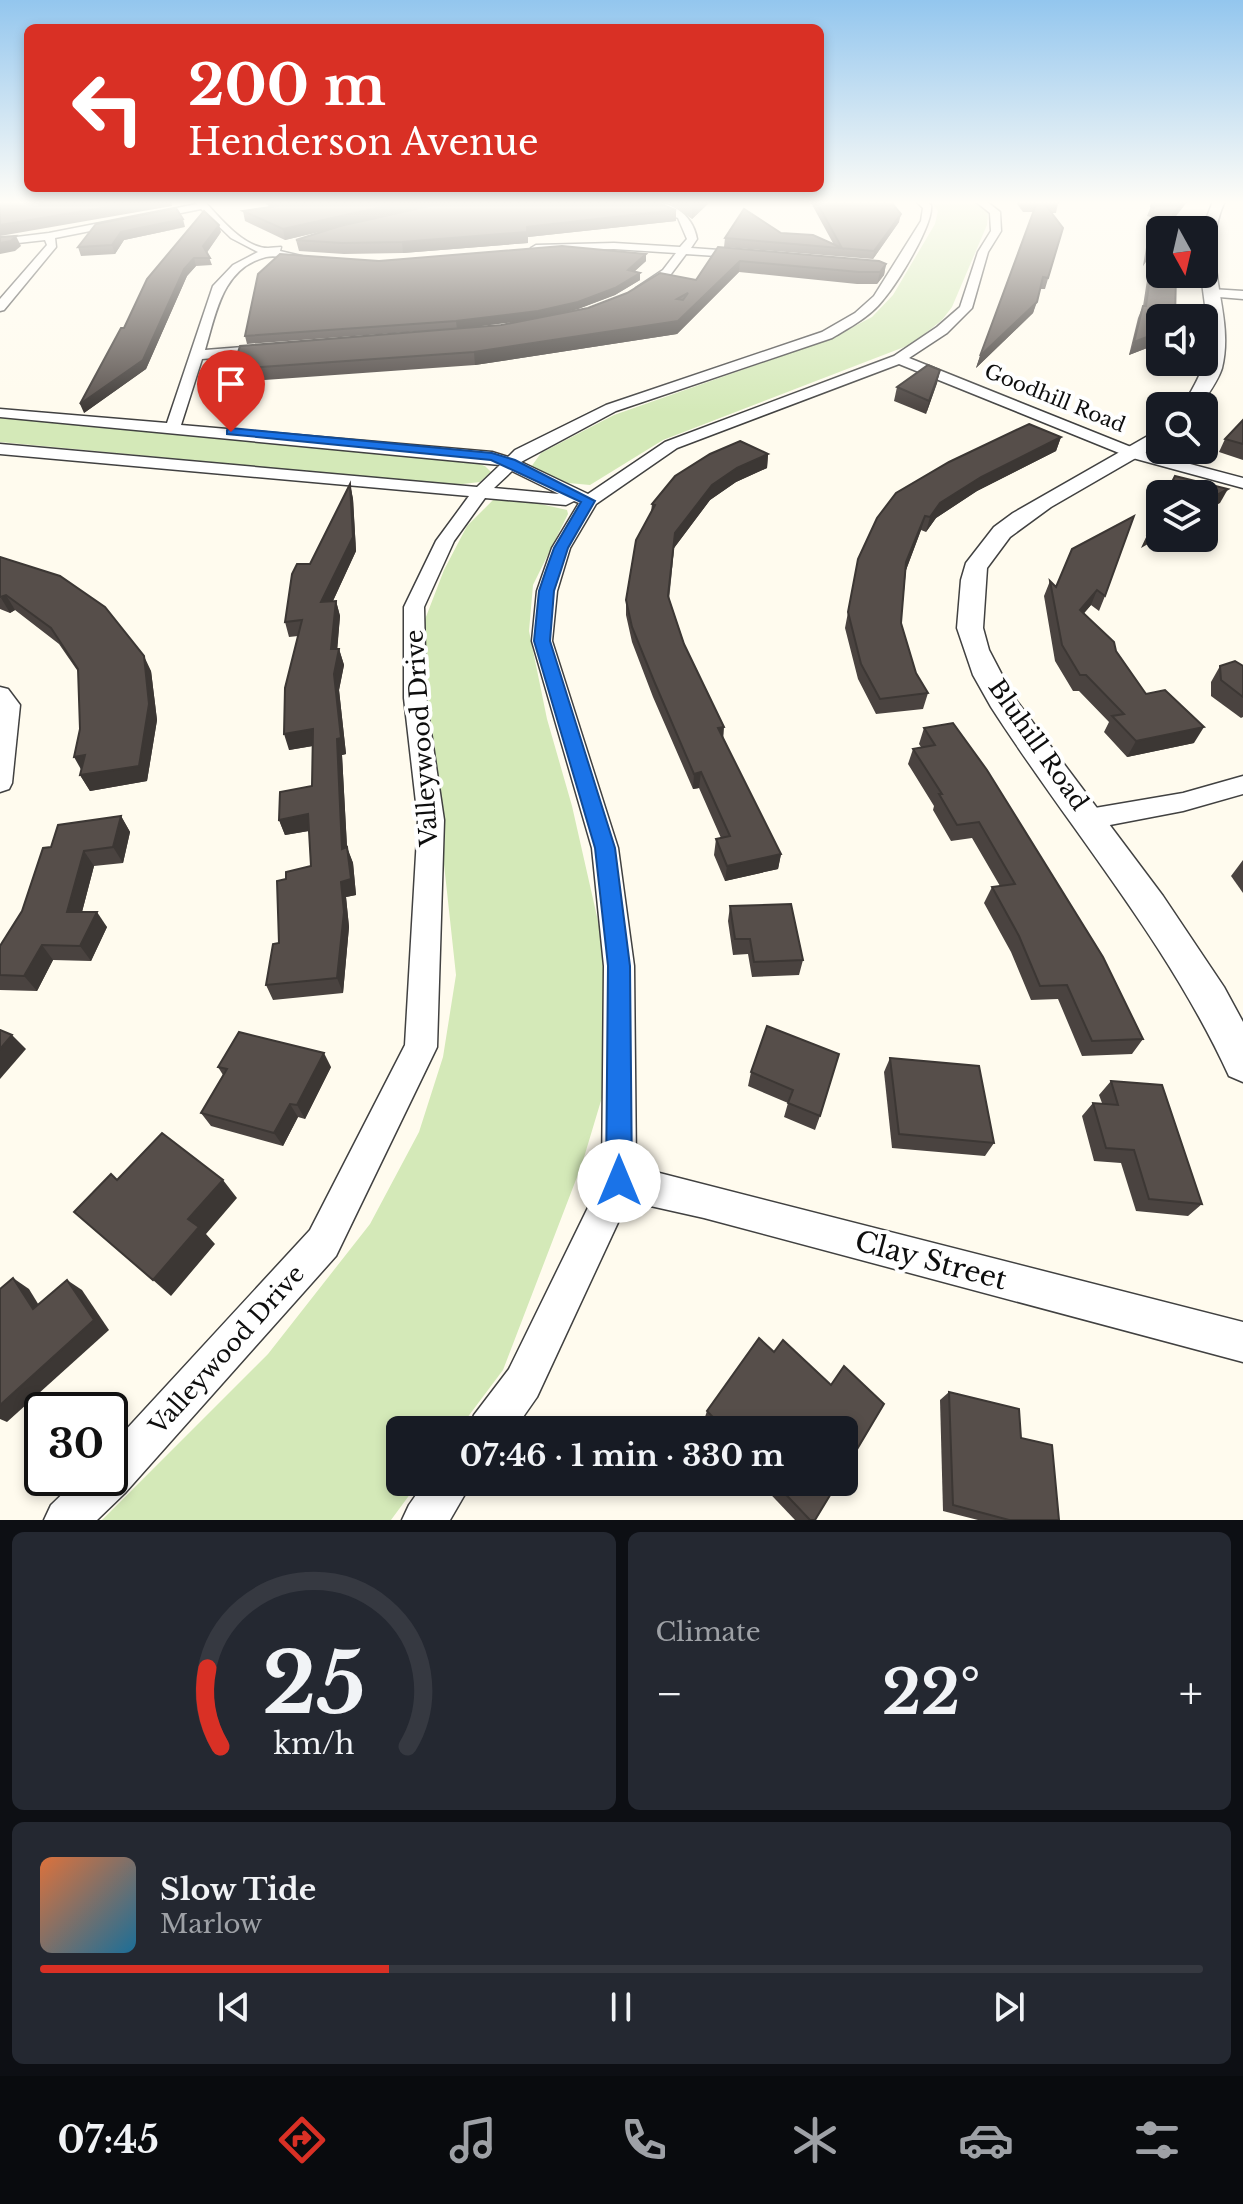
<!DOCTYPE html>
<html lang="en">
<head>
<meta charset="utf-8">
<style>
  :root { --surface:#171b24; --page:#242831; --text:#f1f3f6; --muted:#9ea1a6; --line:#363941; --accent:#d93025 }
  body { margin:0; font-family:"Libre Baskerville",serif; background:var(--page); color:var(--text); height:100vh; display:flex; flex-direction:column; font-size:30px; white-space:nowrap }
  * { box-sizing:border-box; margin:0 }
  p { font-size:26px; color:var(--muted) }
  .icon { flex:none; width:44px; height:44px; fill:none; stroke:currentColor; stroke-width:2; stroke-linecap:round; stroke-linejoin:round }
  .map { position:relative; height:1520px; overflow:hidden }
  .panel { display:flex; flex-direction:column; gap:12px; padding:12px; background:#0d0f14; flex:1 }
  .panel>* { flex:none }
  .banner { position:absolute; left:24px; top:24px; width:800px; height:168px; border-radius:12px; box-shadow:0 4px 12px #0003; background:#d93025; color:#fff; overflow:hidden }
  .needle { width:52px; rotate:172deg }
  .fabs { position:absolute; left:1146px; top:216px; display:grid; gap:16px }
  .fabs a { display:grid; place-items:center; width:72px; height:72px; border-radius:12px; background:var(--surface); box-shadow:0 4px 12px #0003; font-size:40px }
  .speed { position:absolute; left:24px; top:1392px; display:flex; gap:16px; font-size:40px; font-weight:700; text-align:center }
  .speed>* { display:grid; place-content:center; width:104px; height:104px; border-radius:50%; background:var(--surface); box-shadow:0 4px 12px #0003; line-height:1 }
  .speed .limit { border:4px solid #111; border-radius:12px; background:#fff; color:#111 }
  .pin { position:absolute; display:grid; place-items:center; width:68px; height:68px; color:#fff; margin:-82px -34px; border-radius:50% 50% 50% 0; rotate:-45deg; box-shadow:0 0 8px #0007 }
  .pin .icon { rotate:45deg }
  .me { position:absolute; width:88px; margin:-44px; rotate:0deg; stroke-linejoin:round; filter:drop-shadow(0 0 6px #0008) }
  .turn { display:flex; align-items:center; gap:28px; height:168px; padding:0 32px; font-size:36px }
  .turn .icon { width:104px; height:104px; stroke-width:2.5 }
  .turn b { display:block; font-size:56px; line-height:68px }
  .big { font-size:60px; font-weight:700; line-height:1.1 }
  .panel .widget { flex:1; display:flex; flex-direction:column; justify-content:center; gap:12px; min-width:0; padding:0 28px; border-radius:12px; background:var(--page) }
  .panel .dial { align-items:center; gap:0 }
  .dial svg { height:208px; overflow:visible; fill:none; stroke:var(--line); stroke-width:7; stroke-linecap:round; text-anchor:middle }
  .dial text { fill:var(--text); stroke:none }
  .song { display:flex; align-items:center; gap:24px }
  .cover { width:96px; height:96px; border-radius:12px; background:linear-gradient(135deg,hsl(20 70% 55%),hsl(200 70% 35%)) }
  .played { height:8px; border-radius:4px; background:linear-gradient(90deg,var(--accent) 30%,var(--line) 30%) }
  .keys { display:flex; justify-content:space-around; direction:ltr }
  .heat { display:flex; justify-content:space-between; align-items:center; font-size:44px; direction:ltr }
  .panel .tiles { flex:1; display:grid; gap:12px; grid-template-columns:1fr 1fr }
  .widget:last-child { grid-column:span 2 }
  .trip { position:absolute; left:386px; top:1416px; width:472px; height:80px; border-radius:12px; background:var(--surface); box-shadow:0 4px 12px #0003; font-weight:700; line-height:80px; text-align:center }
  .tabs { display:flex; height:128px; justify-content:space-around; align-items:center; background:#090b0e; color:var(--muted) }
  .tabs .icon { width:56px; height:56px }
  .tabs .selected { color:var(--accent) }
  .tabs b { font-size:36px; color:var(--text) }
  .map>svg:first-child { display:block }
  .green { fill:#d4e9b8 }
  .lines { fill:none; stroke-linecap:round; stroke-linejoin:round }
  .minor-casing { stroke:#414141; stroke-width:3 }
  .tertiary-casing { stroke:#414141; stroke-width:3 }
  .minor { fill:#fff; fill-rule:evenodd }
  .tertiary { fill:#fff; fill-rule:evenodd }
  .wall { fill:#4a4340; fill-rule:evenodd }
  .shaded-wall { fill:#3c3734 }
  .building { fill:#564e4a; stroke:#3c3734; stroke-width:2; fill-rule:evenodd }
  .route { fill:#1a73e8; stroke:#114b97; stroke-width:2 }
  .labels { text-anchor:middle; stroke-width:8; stroke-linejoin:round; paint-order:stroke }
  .far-street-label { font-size:20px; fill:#0e0e0e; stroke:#fff }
  .street-label { font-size:24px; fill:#0e0e0e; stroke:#fff }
  .near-street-label { font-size:28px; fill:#0e0e0e; stroke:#fff }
</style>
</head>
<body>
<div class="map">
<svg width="1243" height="1520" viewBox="0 0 1243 1520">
  <rect width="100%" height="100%" fill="#fffbee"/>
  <g class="green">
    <path d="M930 201H974L988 213 987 225 952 307 942 320 912 344 663 440 590 485 568 483 531 467 541 453 614 415 830 339 872 317 893 295 935 224 938 211Z"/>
    <path d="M0 417 468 460 485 466 491 472 480 482 454 485 0 442Z"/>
    <path d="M493 500H523L567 510 568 514 533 585 529 631 547 719 572 806 605 952 603 1094 582 1164 503 1370 458 1430H400V1482H419L391 1520H102L268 1354 370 1224 419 1132 443 1057 456 975 426 698 424 622 444 570 467 526Z"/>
  </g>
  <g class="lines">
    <defs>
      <g id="minor">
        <path d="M195 201H204C219 216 243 248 268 248 272 248 276 247 281 247L280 251 314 259 309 262C297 261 278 254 266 257 222 268 216 314 205 350L270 345 277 349 270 353 202 359 181 425 492 452 508 457 515 450 606 405 822 332 855 313 874 296 921 221 923 208 916 201H926L931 205C934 224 897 284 883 300 870 317 850 327 832 338L616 411 521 462 588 494 665 442 894 356 937 327 960 307 978 252 991 231 990 213 975 201H986L1000 212 1001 231 988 252 972 308 947 333 909 358 1141 451 1243 478V488L1129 457 899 364 677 448 596 504 570 548 557 591 552 641 618 848 634 966 636 1167 1243 1322V1362L704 1218 628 1201 537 1397 514 1430H468L474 1415 509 1369 602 1179 604 966 592 848 532 641 537 591 552 548 579 503 574 501 566 505 485 498 454 541 424 607 426 698 444 820 437 1047 336 1256 125 1493 97 1520H44L51 1505 79 1478H110V1447L310 1230 405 1045 418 820 404 698V607L436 541 469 496 0 454V444L477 487 500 465 0 417V409L167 423 213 286 233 265 258 252 231 238 201 209 55 238 56 247 4 310 0 311V299L47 245 45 240 0 245V239L49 233 197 204ZM512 471 559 494 494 488Z"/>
        <path d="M637 201C665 199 692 210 697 239L691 248 747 252 752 255 747 258 686 254 671 274 640 295 634 291 636 288 663 270 676 253 614 249 536 251 531 248 536 245 614 243 680 247 687 239 678 218Z"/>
        <path d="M1211 289 1243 291V299L1207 296V290Z"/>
        <path d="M0 687 8 689 20 705 12 783 9 789 0 792Z"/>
        <path d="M1243 776V794L1183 811 1089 829 1080 826 1076 819 1080 812 1089 809 1183 793Z"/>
        <path d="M425 1482H472L450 1520H402L409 1505Z"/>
      </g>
      <g id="tertiary">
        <path d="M1213 201H1225C1197 260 1236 310 1222 368 1218 381 1208 394 1200 406H1182C1218 352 1208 335 1201 274H1204V230H1202Z"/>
        <path d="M1160 429V444L1051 507 1010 537 987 568 983 628 989 650 1013 696 1163 896 1224 987 1243 1022V1082L1229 1076C1167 941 1071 831 991 707L973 675 957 628 961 580 966 563 994 527 1013 513Z"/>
      </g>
    </defs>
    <use href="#minor" class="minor-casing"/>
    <use href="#tertiary" class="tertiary-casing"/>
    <use href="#minor" class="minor"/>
    <use href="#tertiary" class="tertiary"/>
  </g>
  <g class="wall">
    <path d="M263 201H653L676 210V221L528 237V243L403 253 344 254 299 251 296 240 330 229 285 240 245 221 243 211 270 207Z"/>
    <path d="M659 201H711L692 219 668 202Z"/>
    <path d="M810 201H890L899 222 873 259 724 247 725 238 781 233 834 245Z"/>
    <path d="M1015 201H1058V203L1056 213H1052L1063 228 1045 289H1040L1033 313 976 368 980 356 1033 212H1023Z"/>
    <path d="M1153 201 1173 219 1160 318V343L1129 355 1138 318 1143 306 1151 254 1143 266 1151 217 1147 216Z"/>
    <path d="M185 227 124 240 115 254 81 256 78 247Z"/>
    <path d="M221 232 207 252 212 265 196 266 187 276 146 369 84 413 124 328Z"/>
    <path d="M718 247 886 264 884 275 877 284H857L739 272 677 334 475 365 237 382 233 369 422 331 247 344 245 336 379 261 646 254V261L634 272 640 280 615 295 578 309 561 313 588 308 696 280ZM526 320 501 325 463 328 504 323Z"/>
    <path d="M940 370 937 383 926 414 894 401 897 387Z"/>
    <path d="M1243 420V460L1219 452 1225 439Z"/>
    <path d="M1029 424 1061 437 1056 451 977 491 936 518 926 532 921 530 906 570 901 623 916 673 928 693 923 709 876 714 858 679 845 628 858 559Z"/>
    <path d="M768 454 767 468 736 482 710 500 674 548 669 599 684 644 723 738 781 854 778 869 725 881 714 855 716 839 721 838 699 788 693 789 653 697 632 642 626 615V600L651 512 652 504Z"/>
    <path d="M350 484 353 499 356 551 333 601H336L340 616 337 649H339L344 665 339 690 346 754 342 755 347 848 353 863 356 895 346 897 349 927 343 993 273 1000 266 985 279 943 286 879 311 866 309 831 285 835 279 820 312 786 313 746 289 750 298 636 289 637 285 622 310 564Z"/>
    <path d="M1072 549 1105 596 1099 611 1091 605 1084 613 1116 651 1146 694 1194 743 1127 757 1104 732 1109 722 1079 691H1073L1055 661 1044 596 1050 581 1056 587Z"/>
    <path d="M0 557 151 671 157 720 147 781 90 791 80 775 81 770 79 673 59 644 15 610 10 613 0 609Z"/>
    <path d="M1220 666H1243V717L1241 718 1211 696V682Z"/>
    <path d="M924 728 1143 1039 1132 1054 1082 1056 1058 999 1031 1000 1011 952 984 903 992 887 1000 886 972 838 951 841 933 810 934 806 908 764 913 749 921 747 919 744Z"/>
    <path d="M121 816 130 832 123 863 94 866 82 912 107 927 91 961 53 960 37 991 0 990V975L51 847Z"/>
    <path d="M1243 860V893L1231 876Z"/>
    <path d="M730 906 803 960 799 975 752 977 748 954 733 955 728 921Z"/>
    <path d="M767 1026 820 1116 815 1130 784 1117 788 1103 748 1086 751 1072Z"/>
    <path d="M890 1058 994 1143 985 1156 892 1148 884 1072Z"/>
    <path d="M218 1067H331L305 1119 298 1117 283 1146 211 1126 201 1113 223 1075Z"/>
    <path d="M1111 1081 1202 1204 1188 1216 1136 1211 1121 1163 1094 1161 1082 1116 1093 1103H1102L1099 1095Z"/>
    <path d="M949 1392 1021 1438 1059 1520H978L943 1511 940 1400Z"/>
    <path d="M707 1411 844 1430H710L703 1423Z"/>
    <path d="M759 1482H838L815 1520H795Z"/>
  </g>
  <g class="shaded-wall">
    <path d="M144 201H171L172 206 0 236V225Z"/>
    <path d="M408 201H452L285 240 283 229Z"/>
    <path d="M701 201H711L692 219V208Z"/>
    <path d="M1184 201H1188L1169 225 1173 214Z"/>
    <path d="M676 210V221L528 237 527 227Z"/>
    <path d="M901 214 899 222 873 259 874 251Z"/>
    <path d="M183 219 185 227 124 240 115 254 112 245 121 232Z"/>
    <path d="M219 225 221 232 206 254 203 246Z"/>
    <path d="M527 232 528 243 403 253 402 242Z"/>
    <path d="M16 236 21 246 15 251 0 254V243Z"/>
    <path d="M1155 243 1151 254 1143 266 1147 255Z"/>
    <path d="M646 254V261L628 277V270Z"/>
    <path d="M194 258 196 266 187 276 146 369 84 413 80 404 184 269Z"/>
    <path d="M740 261 739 272 677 334 475 365 474 352 678 321Z"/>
    <path d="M886 264 884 275 877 284 880 272Z"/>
    <path d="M640 273V280L615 295 578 309 539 319 457 329 456 321Z"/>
    <path d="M1037 302 1033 313 976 368 980 356Z"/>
    <path d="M1160 332V343L1129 355 1134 342Z"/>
    <path d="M940 370 937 383 926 414 929 401Z"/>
    <path d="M1061 437 1056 451 977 491 936 518 926 532 930 517 940 503 981 477Z"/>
    <path d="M768 454 767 468 736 482 710 500 674 548 668 612 675 533 712 485 737 468Z"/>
    <path d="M350 484 353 499 356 551 325 618 321 602Z"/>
    <path d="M1228 489 1220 503 1204 512V502Z"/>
    <path d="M925 516 921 530 903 578 906 562Z"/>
    <path d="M1160 526V537L1141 548 1148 533Z"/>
    <path d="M1097 590 1091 605 1074 625 1080 610Z"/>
    <path d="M6 595 15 610 10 613 1 598Z"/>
    <path d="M336 601 340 616 336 665 331 649Z"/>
    <path d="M339 649 344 665 339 690 346 754 342 755 348 864 342 849 334 674Z"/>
    <path d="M144 656 151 671 157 720 147 781 90 791 80 775Z"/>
    <path d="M724 727 723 742 718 728Z"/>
    <path d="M1204 727 1194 743 1127 757 1136 741Z"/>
    <path d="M313 729 318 745 289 750 284 734Z"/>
    <path d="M85 755 83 773 74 757Z"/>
    <path d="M701 772 699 788 693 789 694 774Z"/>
    <path d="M308 814 314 830 285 835 279 820Z"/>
    <path d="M121 816 130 832 123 863 113 847Z"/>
    <path d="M347 847 353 863 356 895 346 897 349 927 343 993 337 978 341 882Z"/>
    <path d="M84 851 94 866 78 927 67 912Z"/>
    <path d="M781 854 778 869 725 881 727 866Z"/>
    <path d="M97 912 107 927 91 961 80 946Z"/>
    <path d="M42 945 53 960 37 991 24 976Z"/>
    <path d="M12 1035 26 1049 0 1079V1049Z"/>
    <path d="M324 1053 331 1067 305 1119 297 1105Z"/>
    <path d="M290 1104 298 1117 283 1146 274 1133Z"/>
    <path d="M223 1180 237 1198 206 1234 215 1244 171 1296 153 1280 188 1219Z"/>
    <path d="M13 1278 29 1289 48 1320 33 1309Z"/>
    <path d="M67 1280 82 1290 109 1330 7 1422 0 1419V1405Z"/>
  </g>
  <g class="building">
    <path d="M0 201H144L0 225Z"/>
    <path d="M271 201H408L283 229 243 211 277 206Z"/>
    <path d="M452 201H653L676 210 527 227V232L402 242 342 243 296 240 340 226Z"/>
    <path d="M681 201H701L692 208Z"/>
    <path d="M816 201H890L901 214 874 251 725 238 744 209 781 233 813 235 842 248Z"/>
    <path d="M1025 201H1058V203H1044L1063 228 1048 278 1043 277 1037 302 980 356 1037 202H1026Z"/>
    <path d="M1153 201H1184L1173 214 1174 230H1160V274H1176L1175 318H1160V332L1134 342 1143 306H1146L1155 243 1147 255 1154 207 1151 206Z"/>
    <path d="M176 208 183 219 121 232 112 245 78 247 96 224Z"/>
    <path d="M204 211 219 225 203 246 210 258H194L184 269 143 360 80 404 121 328H124L147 279Z"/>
    <path d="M16 236 11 241 0 243V237Z"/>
    <path d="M562 246 646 254 628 270 640 273 615 288 578 302 538 311 456 321 245 336 258 274 280 254 379 261Z"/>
    <path d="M718 247 879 261 886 264 880 272H859L740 261 678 321 474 352 233 369 240 346 501 325 588 308 627 293 660 273 696 280ZM688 293 683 300 677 299Z"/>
    <path d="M928 365 940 370 929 401 897 387Z"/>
    <path d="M1243 420V444L1225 439Z"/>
    <path d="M1029 424 1061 437 981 477 940 503 930 517 925 516 906 562 901 623 916 673 928 693 880 699 861 664 848 612 858 559 877 518 896 493 949 462Z"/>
    <path d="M740 441 768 454 737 468 712 485 675 533 668 596 684 644 724 727 718 728 781 854 727 866 716 839 730 836 701 772 694 774 654 681 632 627 626 600 636 540 655 505 652 504 675 476 710 454Z"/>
    <path d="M1175 476 1228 489 1204 502V494H1166Z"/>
    <path d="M350 484 353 537 321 602 336 601 331 649H339L334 674 341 738 337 739 342 849 347 847 351 879 341 882 344 912 337 978 266 985 273 944 279 943 277 881 286 879V872L311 866 308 814 279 820 280 792 312 786 313 729 284 734 285 688 302 620 285 622 292 574 297 564H310Z"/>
    <path d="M1160 507V526L1148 533Z"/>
    <path d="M1134 516 1105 596 1097 590 1080 610 1114 642 1116 651 1146 694 1165 690 1204 727 1136 741 1112 716 1124 714 1086 675H1080L1062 645 1050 581 1056 587 1072 549Z"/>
    <path d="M0 557 60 576 105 607 144 656 149 704 139 766 80 775 85 755 74 757 80 729 78 669 51 628 6 595 0 597Z"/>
    <path d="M1235 661 1243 666V697L1221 680 1220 666Z"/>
    <path d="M953 723 987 770 1103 957 1143 1039 1092 1041 1067 985 1040 986 1019 936 992 887 1015 884 979 822 957 825 939 794H942L913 749 935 745 924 728Z"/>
    <path d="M121 816 113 847 84 851 67 912H97L80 946 42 945 24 976 0 975V946L22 911 43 848 51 847 58 825Z"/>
    <path d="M791 904 803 960 754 962 750 939H735L730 906Z"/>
    <path d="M767 1026 839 1054 820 1116 788 1103 793 1090 751 1072Z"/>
    <path d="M0 1030 12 1035 0 1049Z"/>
    <path d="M239 1032 324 1053 297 1105 290 1104 274 1133 201 1113 227 1069 218 1067Z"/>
    <path d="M890 1058 979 1066 994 1143 899 1134Z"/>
    <path d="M1111 1081 1162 1085 1202 1204 1149 1199 1134 1150 1106 1148 1093 1103 1118 1105Z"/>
    <path d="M162 1133 223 1180 188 1219 199 1227 153 1280 74 1212 111 1174 117 1180Z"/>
    <path d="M13 1278 33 1309 67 1280 94 1320 0 1405V1289Z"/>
    <path d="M759 1338 774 1352 783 1340 831 1385 844 1366 884 1404 844 1471V1430H725L707 1411Z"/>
    <path d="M949 1392 1019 1409 1021 1438 1052 1445 1059 1520H1009L953 1505Z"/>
    <path d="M774 1482H838L815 1520H810Z"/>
  </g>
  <linearGradient id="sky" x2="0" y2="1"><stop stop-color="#93c6ee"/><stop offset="0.49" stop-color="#fffdf7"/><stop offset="1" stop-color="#fffdf7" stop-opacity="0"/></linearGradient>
  <rect width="1243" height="413" fill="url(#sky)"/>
  <path class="route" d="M231 428 492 453 515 460 595 501 568 548 561 570 554 591 550 641 615 848 630 966 632 1181 628 1190 619 1194 609 1190 606 1181 608 966 595 848 534 641 539 591 546 570 554 548 581 502 491 460 227 434V430Z"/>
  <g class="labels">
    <g class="far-street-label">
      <text transform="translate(1055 398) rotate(22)" y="7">Goodhill Road</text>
    </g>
    <g class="street-label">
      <text transform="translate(422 738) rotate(-94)" y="8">Valleywood Drive</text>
      <text transform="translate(1038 745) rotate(55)" y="8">Bluhill Road</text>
      <text transform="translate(227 1350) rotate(-48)" y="8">Valleywood Drive</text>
    </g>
    <g class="near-street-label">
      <text transform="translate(931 1260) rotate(15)" y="10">Clay Street</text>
    </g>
  </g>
</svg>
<div class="fabs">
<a><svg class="needle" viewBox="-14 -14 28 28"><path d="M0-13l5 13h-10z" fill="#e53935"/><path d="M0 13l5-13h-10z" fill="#9ea1a6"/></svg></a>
<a><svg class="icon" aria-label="sound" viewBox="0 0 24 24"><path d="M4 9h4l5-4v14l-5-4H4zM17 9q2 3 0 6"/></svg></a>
<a><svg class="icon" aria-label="search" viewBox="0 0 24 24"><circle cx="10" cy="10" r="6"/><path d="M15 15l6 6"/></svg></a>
<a><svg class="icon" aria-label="layers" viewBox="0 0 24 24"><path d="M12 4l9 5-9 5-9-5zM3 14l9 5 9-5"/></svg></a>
</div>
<div class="speed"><div class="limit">30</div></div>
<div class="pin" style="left:231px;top:432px;background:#d93025"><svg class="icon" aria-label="arrive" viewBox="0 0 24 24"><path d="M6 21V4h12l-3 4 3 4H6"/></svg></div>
<svg class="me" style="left:619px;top:1181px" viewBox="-20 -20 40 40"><circle r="19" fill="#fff"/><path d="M0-13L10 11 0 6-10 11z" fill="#1a73e8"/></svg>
<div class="trip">07:46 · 1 min · 330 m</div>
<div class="banner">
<div class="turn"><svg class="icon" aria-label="left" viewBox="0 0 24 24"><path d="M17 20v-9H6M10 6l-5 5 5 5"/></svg><div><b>200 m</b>Henderson Avenue</div></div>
</div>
</div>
<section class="panel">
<div class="tiles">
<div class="widget dial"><svg viewBox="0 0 100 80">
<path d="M14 69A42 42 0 1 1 86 69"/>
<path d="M14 69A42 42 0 0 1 9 39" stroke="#d93025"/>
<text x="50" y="56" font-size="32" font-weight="700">25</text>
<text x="50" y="72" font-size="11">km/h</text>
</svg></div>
<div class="widget"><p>Climate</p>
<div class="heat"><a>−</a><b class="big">22°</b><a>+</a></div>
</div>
<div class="widget">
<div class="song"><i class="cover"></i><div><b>Slow Tide</b><p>Marlow</p></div></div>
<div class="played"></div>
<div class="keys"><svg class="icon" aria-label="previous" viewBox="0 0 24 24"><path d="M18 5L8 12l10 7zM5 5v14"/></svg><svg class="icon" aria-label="pause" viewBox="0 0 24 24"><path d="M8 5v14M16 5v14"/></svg><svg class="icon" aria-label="next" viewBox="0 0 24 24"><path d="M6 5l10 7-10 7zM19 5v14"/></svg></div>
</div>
</div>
</section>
<nav class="tabs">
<b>07:45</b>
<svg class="icon selected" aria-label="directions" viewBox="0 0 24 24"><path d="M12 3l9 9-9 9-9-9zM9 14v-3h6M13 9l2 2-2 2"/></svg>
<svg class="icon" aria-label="music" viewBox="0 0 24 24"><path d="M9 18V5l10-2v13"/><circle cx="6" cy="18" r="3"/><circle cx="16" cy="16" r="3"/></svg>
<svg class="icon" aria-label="phone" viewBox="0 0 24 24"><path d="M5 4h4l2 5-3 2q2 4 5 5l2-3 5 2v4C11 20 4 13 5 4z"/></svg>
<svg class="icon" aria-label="climate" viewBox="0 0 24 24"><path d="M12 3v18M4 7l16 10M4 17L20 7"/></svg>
<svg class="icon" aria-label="car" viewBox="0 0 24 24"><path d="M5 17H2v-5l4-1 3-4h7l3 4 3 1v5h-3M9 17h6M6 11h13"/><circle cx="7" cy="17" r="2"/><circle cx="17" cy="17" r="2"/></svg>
<svg class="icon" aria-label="filters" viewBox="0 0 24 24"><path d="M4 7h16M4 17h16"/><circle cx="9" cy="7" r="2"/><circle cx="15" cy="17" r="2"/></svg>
</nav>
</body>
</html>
